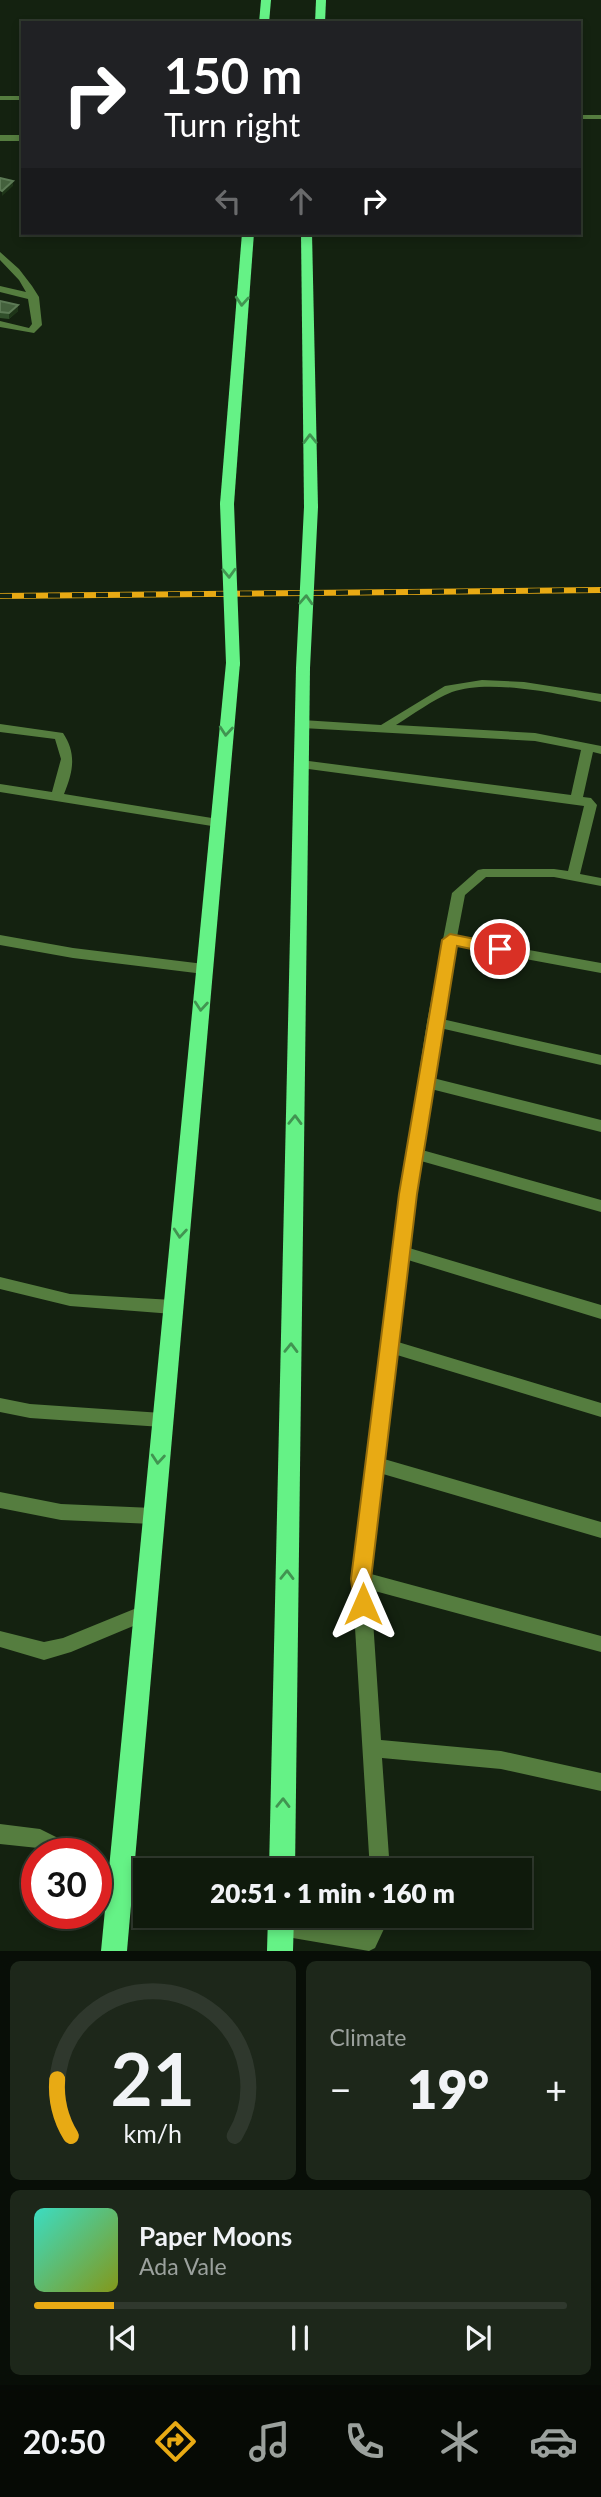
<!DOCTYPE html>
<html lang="en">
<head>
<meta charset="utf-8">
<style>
  :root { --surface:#0f1a0c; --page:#1d271a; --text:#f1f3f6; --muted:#9ba19d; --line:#2f382d; --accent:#e8aa14 }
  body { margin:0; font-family:Lato,sans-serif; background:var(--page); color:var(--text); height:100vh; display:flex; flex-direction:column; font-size:26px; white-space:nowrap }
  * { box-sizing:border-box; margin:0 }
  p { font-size:23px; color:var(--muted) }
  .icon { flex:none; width:38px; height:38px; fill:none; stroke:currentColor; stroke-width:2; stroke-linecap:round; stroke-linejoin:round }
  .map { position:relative; height:1951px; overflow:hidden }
  .drawer { display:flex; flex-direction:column; gap:10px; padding:10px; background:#080e07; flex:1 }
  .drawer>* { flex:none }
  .hud { position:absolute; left:21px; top:21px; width:560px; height:214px; border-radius:0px; box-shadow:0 4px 10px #0003,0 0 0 2px var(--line); background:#202124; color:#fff; overflow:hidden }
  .speed { position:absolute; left:21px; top:1838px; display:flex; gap:14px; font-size:35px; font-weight:700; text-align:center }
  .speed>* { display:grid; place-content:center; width:91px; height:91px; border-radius:50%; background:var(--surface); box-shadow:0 4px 10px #0003,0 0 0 2px var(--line); line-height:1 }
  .speed .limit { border:10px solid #d22; background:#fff; color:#111 }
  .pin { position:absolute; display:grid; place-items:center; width:60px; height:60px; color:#fff; margin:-30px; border:4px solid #fff; border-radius:50%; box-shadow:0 2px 7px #0007 }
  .me { position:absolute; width:77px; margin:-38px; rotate:0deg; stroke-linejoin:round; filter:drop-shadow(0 0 5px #0008) }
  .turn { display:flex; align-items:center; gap:24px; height:147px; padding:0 28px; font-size:32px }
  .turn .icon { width:91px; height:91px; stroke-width:2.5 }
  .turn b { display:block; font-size:49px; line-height:60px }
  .lanes { display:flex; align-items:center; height:66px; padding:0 28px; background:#0003; justify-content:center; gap:35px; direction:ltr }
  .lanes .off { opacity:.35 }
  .big { font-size:52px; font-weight:800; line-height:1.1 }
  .drawer .card { flex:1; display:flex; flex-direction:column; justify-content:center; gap:10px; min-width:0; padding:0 24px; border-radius:10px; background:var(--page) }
  .drawer .dial { align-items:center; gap:0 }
  .dial svg { height:182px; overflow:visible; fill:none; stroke:var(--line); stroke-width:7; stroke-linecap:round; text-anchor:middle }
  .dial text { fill:var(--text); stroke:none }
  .song { display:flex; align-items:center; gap:21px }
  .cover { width:84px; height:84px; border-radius:10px; background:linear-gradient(135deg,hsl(170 70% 55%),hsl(70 70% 35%)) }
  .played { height:7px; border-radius:4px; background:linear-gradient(90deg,var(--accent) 15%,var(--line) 15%) }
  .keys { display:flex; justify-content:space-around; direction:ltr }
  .heat { display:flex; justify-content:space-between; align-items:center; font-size:38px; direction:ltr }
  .drawer .tiles { flex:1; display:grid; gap:10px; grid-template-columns:1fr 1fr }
  .card:last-child { grid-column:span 2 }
  .trip { position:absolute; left:133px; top:1858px; width:399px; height:70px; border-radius:0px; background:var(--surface); box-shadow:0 4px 10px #0003,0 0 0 2px var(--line); font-weight:800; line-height:70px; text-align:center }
  .dock { display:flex; height:112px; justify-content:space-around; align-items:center; background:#060a05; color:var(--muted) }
  .dock .icon { width:49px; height:49px }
  .dock .on { color:var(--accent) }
  .dock b { font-size:32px; color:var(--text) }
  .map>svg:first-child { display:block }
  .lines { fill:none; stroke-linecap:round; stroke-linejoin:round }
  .street { fill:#557d3f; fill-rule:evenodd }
  .primary { fill:#65f286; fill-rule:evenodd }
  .rail-casing { stroke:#e8aa14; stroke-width:6 }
  .rail { stroke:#142210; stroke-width:4.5; stroke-dasharray:12; stroke-linecap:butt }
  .primary-bridge { stroke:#65f286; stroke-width:14 }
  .wall { fill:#314f2b }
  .shaded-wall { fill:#1e3518 }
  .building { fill:#44613d; stroke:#5c7a55; stroke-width:2 }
  .oneway { stroke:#419451 }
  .route { fill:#e8aa14; stroke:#976e0d; stroke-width:2 }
</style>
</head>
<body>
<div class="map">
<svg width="601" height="1951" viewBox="0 0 601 1951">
  <rect width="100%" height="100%" fill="#142210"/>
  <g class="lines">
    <g class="street">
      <rect x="0" y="96" width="23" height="4"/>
      <rect x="579" y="115" width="22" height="4"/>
      <rect x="0" y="135" width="23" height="6"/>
      <path d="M0 252 19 269 32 286 39 297 42 325 34 333 0 327V321L29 328 32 324 28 299 0 292V286L26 292 19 280 0 260Z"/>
      <path d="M482 680 524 682 601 694V702C561 695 490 678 452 692 432 700 414 714 396 725L535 733 601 746V754L593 752 583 797 591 798 597 805 580 874 601 878V886L554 877H486L465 895 457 937 601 963V973L456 946 442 1019 601 1055V1065L440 1028 433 1078 601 1120V1132L431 1089 422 1150 601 1200V1212L421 1161 409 1248 601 1305V1319L408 1260 398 1342 601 1403V1417L397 1355 384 1459 601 1522V1538L383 1474 371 1574 601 1636V1652L371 1590 381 1740 501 1751 601 1773V1791L501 1769 382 1758 390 1871H370L352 1579 400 1194 427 1022 452 893 478 870 483 869H554L568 871 584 806 301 768 295 764 301 760 571 795 581 750 535 741 302 728 296 724 302 720 381 725 445 686Z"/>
      <path d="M0 724 63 733C77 754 73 772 64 794L218 819 224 823 218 827 0 792V784L52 792 61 759 55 739 0 732Z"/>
      <path d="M0 935 73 948 204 964 211 969 204 974 73 958 0 945Z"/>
      <path d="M0 1277 70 1294 173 1300 179 1302 181 1307 179 1312 173 1314 70 1306 0 1289Z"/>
      <path d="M0 1398 30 1404 162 1413 168 1415 170 1420 168 1425 162 1427 30 1418 0 1412Z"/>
      <path d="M0 1492 61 1504 153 1508 159 1511 162 1516 159 1521 153 1524 61 1520 0 1508Z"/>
      <path d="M144 1605 150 1607 153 1613 150 1619 71 1652 44 1660 0 1647V1631L44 1642 63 1638Z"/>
      <path d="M0 1824 40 1829 74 1846 77 1853H47L38 1848 0 1844Z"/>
      <path d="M96 1859 126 1874 129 1881 126 1888 119 1891 96 1880Z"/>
      <path d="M280 1916 363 1930 369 1916H390L375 1948 369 1951 281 1936 274 1933 271 1926 274 1919Z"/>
    </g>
    <g class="primary">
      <path d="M261 0H271L269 23H259Z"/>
      <path d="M316 0H326L325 23H315Z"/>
      <path d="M242 233H254L234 504 227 508 220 504Z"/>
      <path d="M301 233H312L318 507 311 511 304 507Z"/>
      <path d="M233 659 240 663 127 1951H101L226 663Z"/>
      <path d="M303 664 310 668 295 1871H269L296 668Z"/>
      <path d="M268 1916H294L293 1951H267Z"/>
    </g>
    <defs>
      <path id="rail" d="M0 596 601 590"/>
    </defs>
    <use href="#rail" class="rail-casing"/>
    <use href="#rail" class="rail"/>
    <g class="primary-bridge">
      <path d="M227 504 233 663"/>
      <path d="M303 668 311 507"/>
    </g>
  </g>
  <path class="wall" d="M0 301 18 305V311L9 319 0 318Z"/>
  <g class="shaded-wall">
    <path d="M13 181V186L2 196V191Z"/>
    <path d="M18 305V311L9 319V313Z"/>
  </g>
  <g class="building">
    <path d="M0 178 13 181 2 191 0 190Z"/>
    <path d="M0 301 18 305 9 313 0 312Z"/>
  </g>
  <defs><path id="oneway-chevron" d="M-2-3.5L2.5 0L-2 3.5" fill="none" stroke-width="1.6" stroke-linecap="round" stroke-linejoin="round" transform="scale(1.75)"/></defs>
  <g class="oneway">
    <use href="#oneway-chevron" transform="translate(242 301) rotate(94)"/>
    <use href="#oneway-chevron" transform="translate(310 439) rotate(-91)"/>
    <use href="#oneway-chevron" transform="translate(229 573) rotate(88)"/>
    <use href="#oneway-chevron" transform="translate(306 600) rotate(-87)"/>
    <use href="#oneway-chevron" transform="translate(226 731) rotate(95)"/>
    <use href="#oneway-chevron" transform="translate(201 1006) rotate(95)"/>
    <use href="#oneway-chevron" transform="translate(295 1120) rotate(-89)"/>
    <use href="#oneway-chevron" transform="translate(180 1233) rotate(95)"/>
    <use href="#oneway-chevron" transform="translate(291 1348) rotate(-89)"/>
    <use href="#oneway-chevron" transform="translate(158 1459) rotate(95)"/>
    <use href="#oneway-chevron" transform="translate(287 1575) rotate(-89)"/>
    <use href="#oneway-chevron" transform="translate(283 1803) rotate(-89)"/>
  </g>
  <path class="route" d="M450 934 500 944 508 949 500 955 457 946 417 1194 371 1579 373 1604 370 1610 363 1613 355 1610 351 1579 399 1194 442 940Z"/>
</svg>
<div class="speed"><div class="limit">30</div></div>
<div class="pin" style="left:500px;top:949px;background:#d93025"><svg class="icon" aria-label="arrive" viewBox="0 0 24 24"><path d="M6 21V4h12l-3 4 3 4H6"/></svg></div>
<svg class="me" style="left:363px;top:1604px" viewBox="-20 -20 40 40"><path d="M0-17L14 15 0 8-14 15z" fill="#e8aa14" stroke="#fff" stroke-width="4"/></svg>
<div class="trip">20:51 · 1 min · 160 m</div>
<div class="hud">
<div class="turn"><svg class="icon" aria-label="right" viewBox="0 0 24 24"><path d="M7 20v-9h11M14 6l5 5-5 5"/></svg><div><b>150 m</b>Turn right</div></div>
<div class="lanes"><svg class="icon off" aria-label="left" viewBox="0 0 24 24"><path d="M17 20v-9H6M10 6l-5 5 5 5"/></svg><svg class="icon off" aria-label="ahead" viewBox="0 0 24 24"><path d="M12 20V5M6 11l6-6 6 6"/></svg><svg class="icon" aria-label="right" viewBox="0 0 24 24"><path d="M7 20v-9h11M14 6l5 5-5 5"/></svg></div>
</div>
</div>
<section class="drawer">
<div class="tiles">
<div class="card dial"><svg viewBox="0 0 100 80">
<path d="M14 69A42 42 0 1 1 86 69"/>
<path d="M14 69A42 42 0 0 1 8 44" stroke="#e8aa14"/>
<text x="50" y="56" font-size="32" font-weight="700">21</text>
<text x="50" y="72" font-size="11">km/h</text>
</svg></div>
<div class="card"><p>Climate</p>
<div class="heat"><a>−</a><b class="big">19°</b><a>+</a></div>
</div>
<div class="card">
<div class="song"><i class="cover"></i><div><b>Paper Moons</b><p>Ada Vale</p></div></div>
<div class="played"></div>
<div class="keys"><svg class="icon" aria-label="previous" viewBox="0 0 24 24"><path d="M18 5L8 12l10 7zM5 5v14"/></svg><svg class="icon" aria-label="pause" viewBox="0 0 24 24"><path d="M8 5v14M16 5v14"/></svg><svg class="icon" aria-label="next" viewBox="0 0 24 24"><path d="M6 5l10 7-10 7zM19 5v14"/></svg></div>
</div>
</div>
</section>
<nav class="dock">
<b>20:50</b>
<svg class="icon on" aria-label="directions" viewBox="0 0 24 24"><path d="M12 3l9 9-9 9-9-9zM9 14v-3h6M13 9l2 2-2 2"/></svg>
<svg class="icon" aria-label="music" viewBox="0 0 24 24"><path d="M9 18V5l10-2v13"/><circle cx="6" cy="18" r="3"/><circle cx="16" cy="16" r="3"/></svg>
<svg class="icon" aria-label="phone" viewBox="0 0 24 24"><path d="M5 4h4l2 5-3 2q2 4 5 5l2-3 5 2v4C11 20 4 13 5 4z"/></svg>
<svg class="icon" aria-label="climate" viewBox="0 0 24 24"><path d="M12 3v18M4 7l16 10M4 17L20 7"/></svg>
<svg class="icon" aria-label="car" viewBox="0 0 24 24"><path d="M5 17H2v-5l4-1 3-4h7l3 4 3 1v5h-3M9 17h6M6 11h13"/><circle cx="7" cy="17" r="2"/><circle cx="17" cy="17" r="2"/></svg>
</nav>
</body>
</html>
